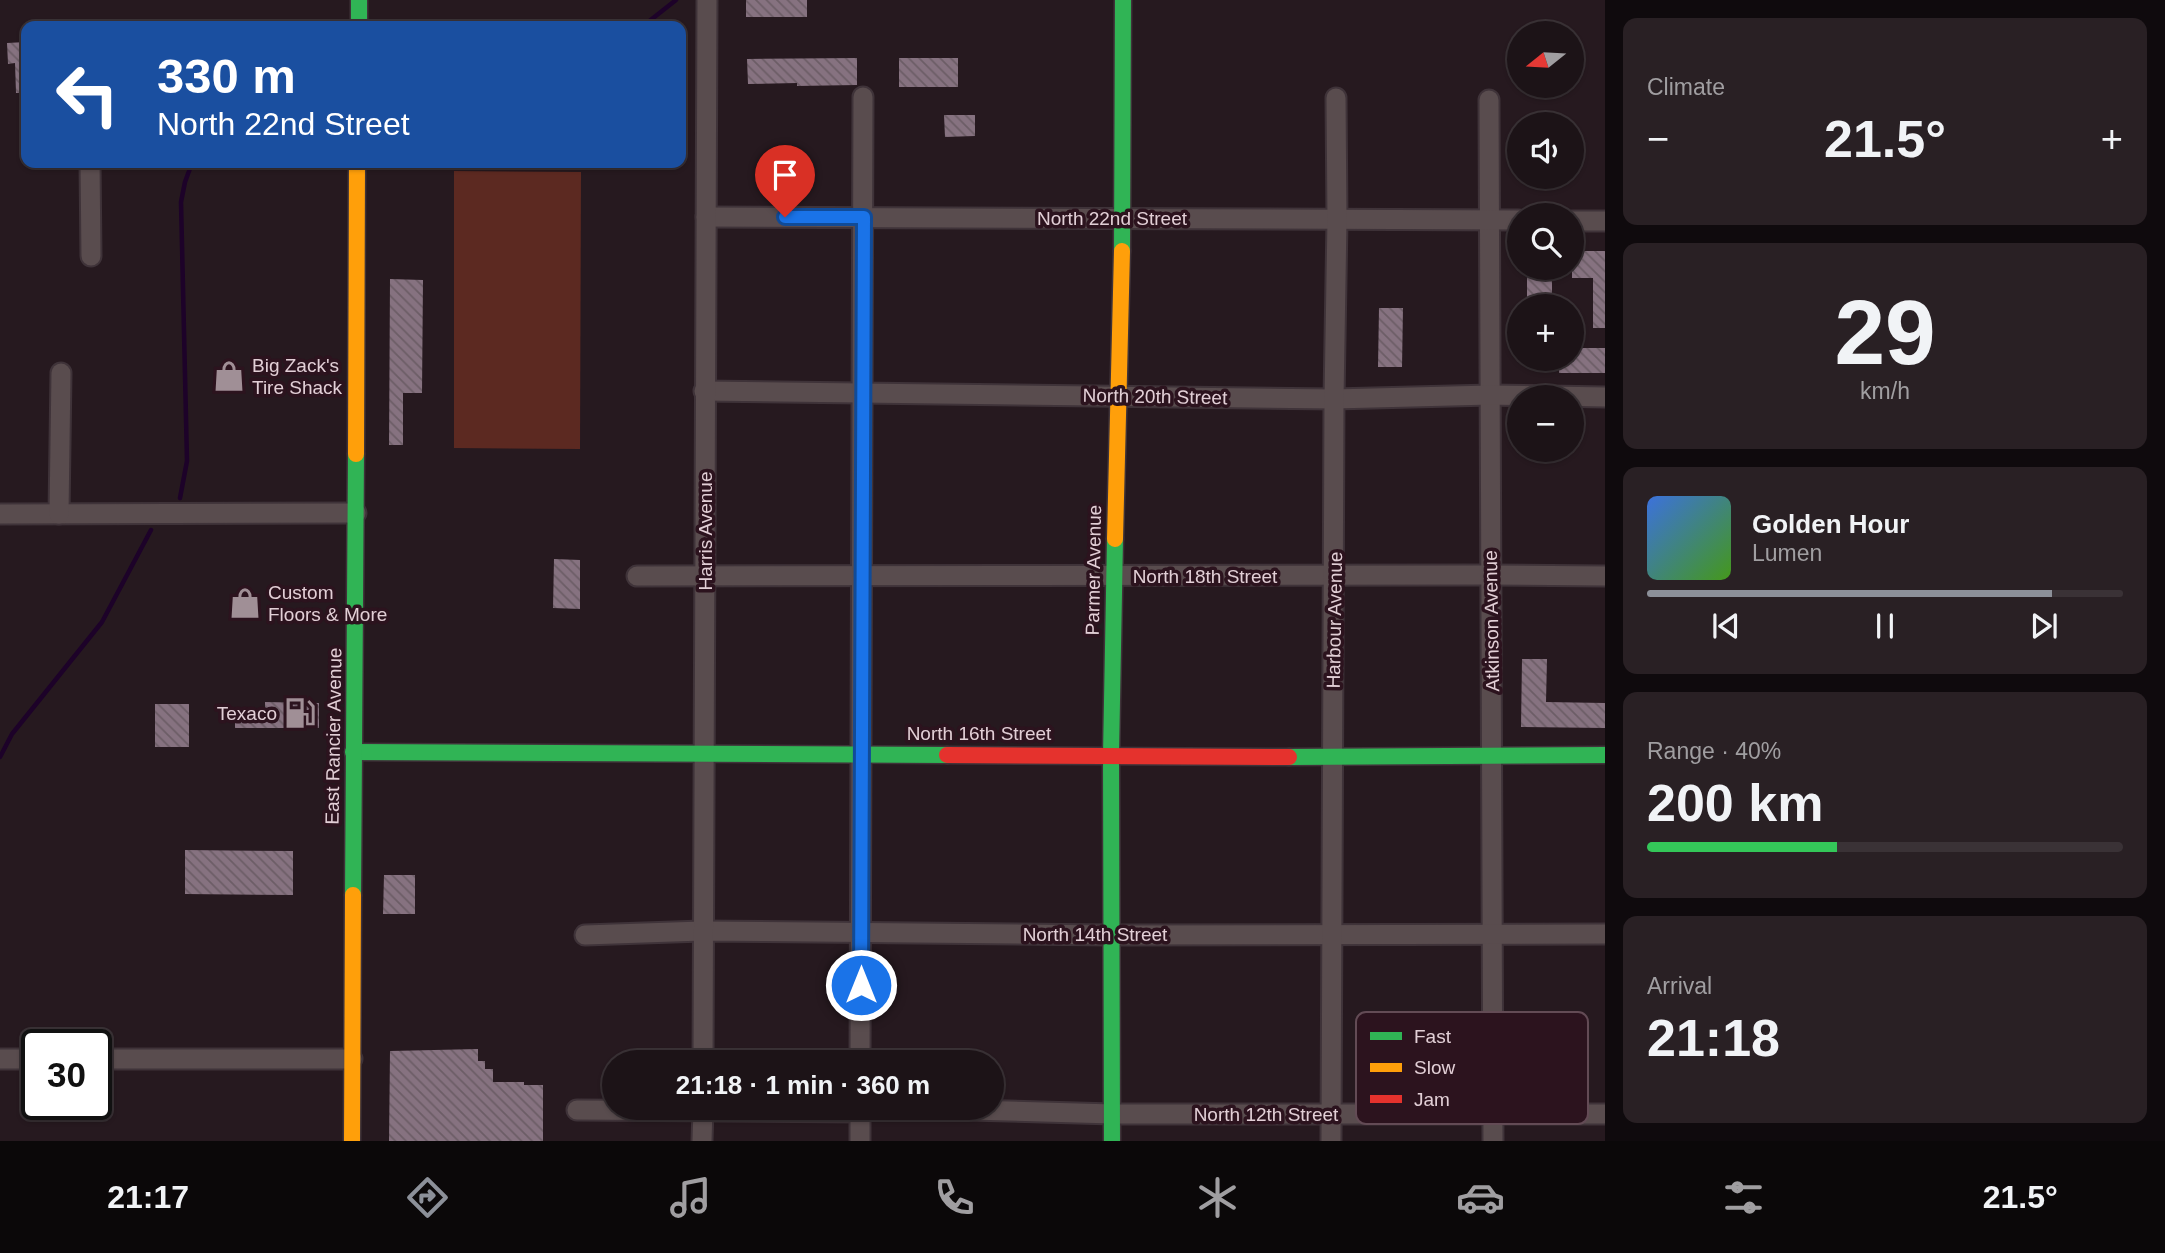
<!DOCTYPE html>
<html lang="en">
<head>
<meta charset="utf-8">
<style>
  :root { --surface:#1c1317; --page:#292024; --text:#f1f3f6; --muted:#a09ea1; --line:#3a3236; --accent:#8c9099 }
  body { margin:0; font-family:Arial,sans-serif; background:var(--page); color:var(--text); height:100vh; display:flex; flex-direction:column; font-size:26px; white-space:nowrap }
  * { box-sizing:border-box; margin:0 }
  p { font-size:23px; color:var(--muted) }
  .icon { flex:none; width:38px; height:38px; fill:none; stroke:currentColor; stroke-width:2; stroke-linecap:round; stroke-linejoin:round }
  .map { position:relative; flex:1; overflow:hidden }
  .drawer { display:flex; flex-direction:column; gap:18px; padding:18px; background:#0f0a0d; width:560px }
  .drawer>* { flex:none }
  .hud { position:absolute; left:21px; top:21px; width:665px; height:147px; border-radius:14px; box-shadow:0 2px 5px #0004,0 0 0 2px var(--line); background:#1a4fa0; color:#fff; overflow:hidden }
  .needle { width:46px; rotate:252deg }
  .tools { position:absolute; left:1507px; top:21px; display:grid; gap:14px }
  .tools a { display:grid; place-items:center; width:77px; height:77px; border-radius:50%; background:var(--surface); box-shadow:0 2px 5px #0004,0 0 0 2px var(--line); font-size:35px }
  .speed { position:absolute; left:21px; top:1029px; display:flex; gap:14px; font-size:35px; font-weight:700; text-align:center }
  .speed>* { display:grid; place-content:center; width:91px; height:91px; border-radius:50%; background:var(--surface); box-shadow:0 2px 5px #0004,0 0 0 2px var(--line); line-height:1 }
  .speed .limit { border:4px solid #111; border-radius:10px; background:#fff; color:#111 }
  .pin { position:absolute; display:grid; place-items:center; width:60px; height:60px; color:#fff; margin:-72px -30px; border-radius:50% 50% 50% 0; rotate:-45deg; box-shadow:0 0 7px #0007 }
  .pin .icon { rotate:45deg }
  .me { position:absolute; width:77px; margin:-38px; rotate:0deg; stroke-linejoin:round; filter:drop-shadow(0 0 5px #0008) }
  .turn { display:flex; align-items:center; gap:24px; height:147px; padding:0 21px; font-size:32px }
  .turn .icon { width:91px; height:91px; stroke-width:2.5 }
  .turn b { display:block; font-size:49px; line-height:60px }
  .big { font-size:52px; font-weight:700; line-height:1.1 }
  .drawer .widget { flex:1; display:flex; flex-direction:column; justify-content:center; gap:10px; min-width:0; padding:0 24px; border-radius:14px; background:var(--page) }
  .drawer .dial { align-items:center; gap:0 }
  .dial b { font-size:91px; line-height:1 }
  .song { display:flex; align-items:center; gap:21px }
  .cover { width:84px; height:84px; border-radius:10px; background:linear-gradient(135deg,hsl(220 70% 55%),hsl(100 70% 35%)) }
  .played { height:7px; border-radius:4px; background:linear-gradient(90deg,var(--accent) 85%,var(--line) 85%) }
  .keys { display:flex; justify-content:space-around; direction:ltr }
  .heat { display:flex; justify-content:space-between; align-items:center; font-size:38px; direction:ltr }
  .charge { height:10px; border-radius:5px; background:linear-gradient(90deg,#34c759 40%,var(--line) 0) }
  .trip { position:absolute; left:602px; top:1050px; width:402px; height:70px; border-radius:35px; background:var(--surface); box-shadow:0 2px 5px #0004,0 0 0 2px var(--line); font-weight:700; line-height:70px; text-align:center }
  .tabs { display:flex; height:112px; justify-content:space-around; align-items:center; background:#0b0809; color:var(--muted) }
  .tabs .icon { width:49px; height:49px }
  .tabs .on { color:var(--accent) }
  .tabs b { font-size:32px; color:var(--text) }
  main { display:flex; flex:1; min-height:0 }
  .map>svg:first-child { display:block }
  .pitch { fill:#5c2921 }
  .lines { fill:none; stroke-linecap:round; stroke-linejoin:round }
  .stream { stroke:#1d0229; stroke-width:4.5 }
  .building { fill:url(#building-back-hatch) }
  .street-casing { stroke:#3f3339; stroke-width:23 }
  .fast-casing { stroke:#3f3339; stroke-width:19 }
  .slow-casing { stroke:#3f3339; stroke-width:19 }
  .jam-casing { stroke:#3f3339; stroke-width:19 }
  .street { stroke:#594c4e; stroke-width:19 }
  .fast { stroke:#30b455; stroke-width:16 }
  .slow { stroke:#ff9f0a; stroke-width:16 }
  .jam { stroke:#e5322d; stroke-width:16 }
  .route-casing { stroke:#114b97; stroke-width:18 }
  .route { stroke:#1a73e8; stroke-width:12 }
  .labels { text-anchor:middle; stroke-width:7; stroke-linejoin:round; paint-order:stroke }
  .street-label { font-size:19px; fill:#e2cfd6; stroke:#2c131e }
  .poi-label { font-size:19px; fill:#e2cfd6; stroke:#2c131e; text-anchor:start }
  .key { fill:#2c131e; stroke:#634b55; stroke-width:2 }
  .key-label { font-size:19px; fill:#e2cfd6 }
</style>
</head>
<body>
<main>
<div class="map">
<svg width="1605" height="1141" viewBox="0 0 1605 1141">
  <defs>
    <pattern id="building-back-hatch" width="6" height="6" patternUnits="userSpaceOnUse" patternTransform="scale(1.75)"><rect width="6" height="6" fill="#867280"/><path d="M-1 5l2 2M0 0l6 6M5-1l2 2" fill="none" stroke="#6c5d66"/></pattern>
  </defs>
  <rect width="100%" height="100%" fill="#26191f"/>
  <path class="pitch" d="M454 171 581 172 580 449 454 448Z"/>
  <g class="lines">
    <g class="stream">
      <path d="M643 26 676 0"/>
      <path d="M180 498 187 461 181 202 185 182 192 163"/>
      <path d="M0 757 12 734 102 622 151 530"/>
    </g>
  </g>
  <g class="building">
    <rect x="746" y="0" width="61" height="17"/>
    <path d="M26 42V93H16L15 63 8 64 7 43Z"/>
    <path d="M857 58V85L797 86V83L748 84 747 59Z"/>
    <rect x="899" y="58" width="59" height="29"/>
    <path d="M944 115H975V136L945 137Z"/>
    <path d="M1572 251H1605V328H1593V278H1572Z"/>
    <rect x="1527" y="268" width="25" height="38"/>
    <path d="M390 279 423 280 422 393H403V445H389Z"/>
    <path d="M1379 308H1403L1402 367H1378Z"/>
    <path d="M1572 348H1605V373H1559V359H1572Z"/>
    <path d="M554 559 580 560V609L553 608Z"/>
    <path d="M1522 659H1547L1546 702 1605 703V728L1521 727Z"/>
    <path d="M265 702 319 703V728H235V715H265Z"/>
    <rect x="155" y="704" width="34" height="43"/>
    <path d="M185 850 293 851V895L185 894Z"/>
    <path d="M384 875H415V914H383Z"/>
    <path d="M478 1049V1061H485V1069H493V1082H524V1085H543V1141H389L390 1051Z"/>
  </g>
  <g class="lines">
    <defs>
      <g id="street">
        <path d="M1489 100 1493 1141"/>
        <path d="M90 163 91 256"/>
        <path d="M706 217 1519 220"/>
        <path d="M1572 221H1605"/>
        <path d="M704 391 1334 399 1490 395 1605 397"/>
        <path d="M0 514 356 513"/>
        <path d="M59 514 61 373"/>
        <path d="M637 576 1490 575 1605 576"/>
        <path d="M585 935 702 931 1112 935 1605 934"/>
        <path d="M0 1059H37"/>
        <path d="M96 1059H352"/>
        <path d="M703 1062 707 0"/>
        <path d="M860 1062 863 97"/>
        <path d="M577 1110 860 1112"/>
        <path d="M970 1110 1113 1114H1605"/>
        <path d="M702 1141 703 1108"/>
        <path d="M860 1141V1108"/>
        <path d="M1331 1141 1334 399 1337 220 1336 98"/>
      </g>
      <g id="fast">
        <path d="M359 0V26"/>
        <path d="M1122 251 1123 0"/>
        <path d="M353 752 947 755"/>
        <path d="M1289 757 1605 755"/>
        <path d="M353 895 356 454"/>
        <path d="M1112 1141 1111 755 1115 539"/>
      </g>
      <g id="slow">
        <path d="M356 454 357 163"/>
        <path d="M1115 539 1122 251"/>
        <path d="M352 1141 353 895"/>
      </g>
      <path id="jam" d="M947 755 1289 757"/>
    </defs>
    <use href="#street" class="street-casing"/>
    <use href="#fast" class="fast-casing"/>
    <use href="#slow" class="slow-casing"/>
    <use href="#jam" class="jam-casing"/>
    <use href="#street" class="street"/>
    <use href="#fast" class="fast"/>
    <use href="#slow" class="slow"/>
    <use href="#jam" class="jam"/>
  </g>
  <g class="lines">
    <defs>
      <path id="route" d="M785 217H864L861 985"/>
    </defs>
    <use href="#route" class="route-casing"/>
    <use href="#route" class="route"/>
  </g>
  <defs>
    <symbol id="shop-bare" viewBox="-9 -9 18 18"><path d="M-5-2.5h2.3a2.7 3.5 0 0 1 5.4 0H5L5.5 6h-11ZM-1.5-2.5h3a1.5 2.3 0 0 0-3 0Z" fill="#a08f96" stroke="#2c131e" stroke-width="2.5" paint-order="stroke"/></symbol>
    <symbol id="fuel-bare" viewBox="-9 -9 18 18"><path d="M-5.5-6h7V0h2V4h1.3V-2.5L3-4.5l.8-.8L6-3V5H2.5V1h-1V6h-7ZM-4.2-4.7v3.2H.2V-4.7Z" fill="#a08f96" stroke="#2c131e" stroke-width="2.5" paint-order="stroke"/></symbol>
  </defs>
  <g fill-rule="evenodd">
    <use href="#shop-bare" x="207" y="354" width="44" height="44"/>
    <use href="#shop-bare" x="223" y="581" width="44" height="44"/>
    <use href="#fuel-bare" x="278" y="691" width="44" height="44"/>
  </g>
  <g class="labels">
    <g class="street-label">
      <text x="1112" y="225">North 22nd Street</text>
      <text transform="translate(1155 396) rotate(1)" y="7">North 20th Street</text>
      <text transform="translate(705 531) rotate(-90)" y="7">Harris Avenue</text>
      <text transform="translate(1093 570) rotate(-89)" y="7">Parmer Avenue</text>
      <text x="1205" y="583">North 18th Street</text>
      <text transform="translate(1334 620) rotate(-89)" y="7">Harbour Avenue</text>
      <text transform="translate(1491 621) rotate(-91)" y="7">Atkinson Avenue</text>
      <text x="979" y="740">North 16th Street</text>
      <text transform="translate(333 736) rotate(-89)" y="7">East Rancier Avenue</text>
      <text x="1095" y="941">North 14th Street</text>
      <text x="1266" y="1121">North 12th Street</text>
    </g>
    <g class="poi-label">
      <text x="252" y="372">Big Zack's<tspan x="252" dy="22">Tire Shack</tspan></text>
      <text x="268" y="599">Custom<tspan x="268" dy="22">Floors &amp; More</tspan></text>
      <text x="277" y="720" text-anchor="end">Texaco</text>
    </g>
  </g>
  <rect x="1356" y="1012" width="232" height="112" rx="10" class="key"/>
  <rect x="1370" y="1032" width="32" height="8" fill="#30b455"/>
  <rect x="1370" y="1063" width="32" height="9" fill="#ff9f0a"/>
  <rect x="1370" y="1095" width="32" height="8" fill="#e5322d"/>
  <g class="key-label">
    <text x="1414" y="1043">Fast</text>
    <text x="1414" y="1074">Slow</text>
    <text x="1414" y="1106">Jam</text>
  </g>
</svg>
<div class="tools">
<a><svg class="needle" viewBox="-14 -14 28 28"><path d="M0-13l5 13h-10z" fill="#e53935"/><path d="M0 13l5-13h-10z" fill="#a09ea1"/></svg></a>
<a><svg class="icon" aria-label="sound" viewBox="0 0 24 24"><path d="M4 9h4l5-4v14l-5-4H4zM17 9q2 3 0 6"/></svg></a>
<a><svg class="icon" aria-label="search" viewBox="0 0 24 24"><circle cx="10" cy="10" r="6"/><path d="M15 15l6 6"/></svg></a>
<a>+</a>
<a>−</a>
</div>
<div class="speed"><div class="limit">30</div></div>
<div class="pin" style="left:785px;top:217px;background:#d93025"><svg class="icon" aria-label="arrive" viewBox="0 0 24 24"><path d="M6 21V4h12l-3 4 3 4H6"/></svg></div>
<svg class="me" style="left:861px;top:985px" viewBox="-20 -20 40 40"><circle r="17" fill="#1a73e8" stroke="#fff" stroke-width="3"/><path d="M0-11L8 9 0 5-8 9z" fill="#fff"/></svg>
<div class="trip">21:18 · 1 min · 360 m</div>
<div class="hud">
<div class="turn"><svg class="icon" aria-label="left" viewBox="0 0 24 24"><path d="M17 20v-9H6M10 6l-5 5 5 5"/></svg><div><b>330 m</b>North 22nd Street</div></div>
</div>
</div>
<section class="drawer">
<div class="widget"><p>Climate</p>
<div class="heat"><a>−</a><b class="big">21.5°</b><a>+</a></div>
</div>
<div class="widget dial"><b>29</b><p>km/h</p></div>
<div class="widget">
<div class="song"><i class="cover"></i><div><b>Golden Hour</b><p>Lumen</p></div></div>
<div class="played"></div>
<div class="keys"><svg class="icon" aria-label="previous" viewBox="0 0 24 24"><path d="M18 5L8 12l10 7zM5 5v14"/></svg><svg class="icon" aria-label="pause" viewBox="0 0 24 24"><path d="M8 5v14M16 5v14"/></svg><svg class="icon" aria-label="next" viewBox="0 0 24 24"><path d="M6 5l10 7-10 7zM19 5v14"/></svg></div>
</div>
<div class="widget"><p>Range · 40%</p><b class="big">200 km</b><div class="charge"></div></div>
<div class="widget"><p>Arrival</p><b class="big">21:18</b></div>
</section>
</main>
<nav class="tabs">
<b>21:17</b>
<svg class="icon on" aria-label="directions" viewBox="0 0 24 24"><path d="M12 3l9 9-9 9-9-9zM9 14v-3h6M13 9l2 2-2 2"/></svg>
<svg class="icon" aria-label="music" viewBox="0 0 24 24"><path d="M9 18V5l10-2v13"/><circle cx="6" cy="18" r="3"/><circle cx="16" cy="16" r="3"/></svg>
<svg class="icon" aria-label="phone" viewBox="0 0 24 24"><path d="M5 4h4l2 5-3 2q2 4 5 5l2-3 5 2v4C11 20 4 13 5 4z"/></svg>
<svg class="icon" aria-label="climate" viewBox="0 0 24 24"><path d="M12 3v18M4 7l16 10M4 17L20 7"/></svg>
<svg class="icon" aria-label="car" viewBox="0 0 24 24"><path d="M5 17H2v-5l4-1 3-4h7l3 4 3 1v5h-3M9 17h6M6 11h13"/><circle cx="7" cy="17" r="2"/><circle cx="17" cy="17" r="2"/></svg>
<svg class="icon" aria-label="filters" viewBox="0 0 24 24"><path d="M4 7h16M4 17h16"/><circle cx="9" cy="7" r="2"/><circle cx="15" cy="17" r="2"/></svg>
<b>21.5°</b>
</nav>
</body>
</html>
